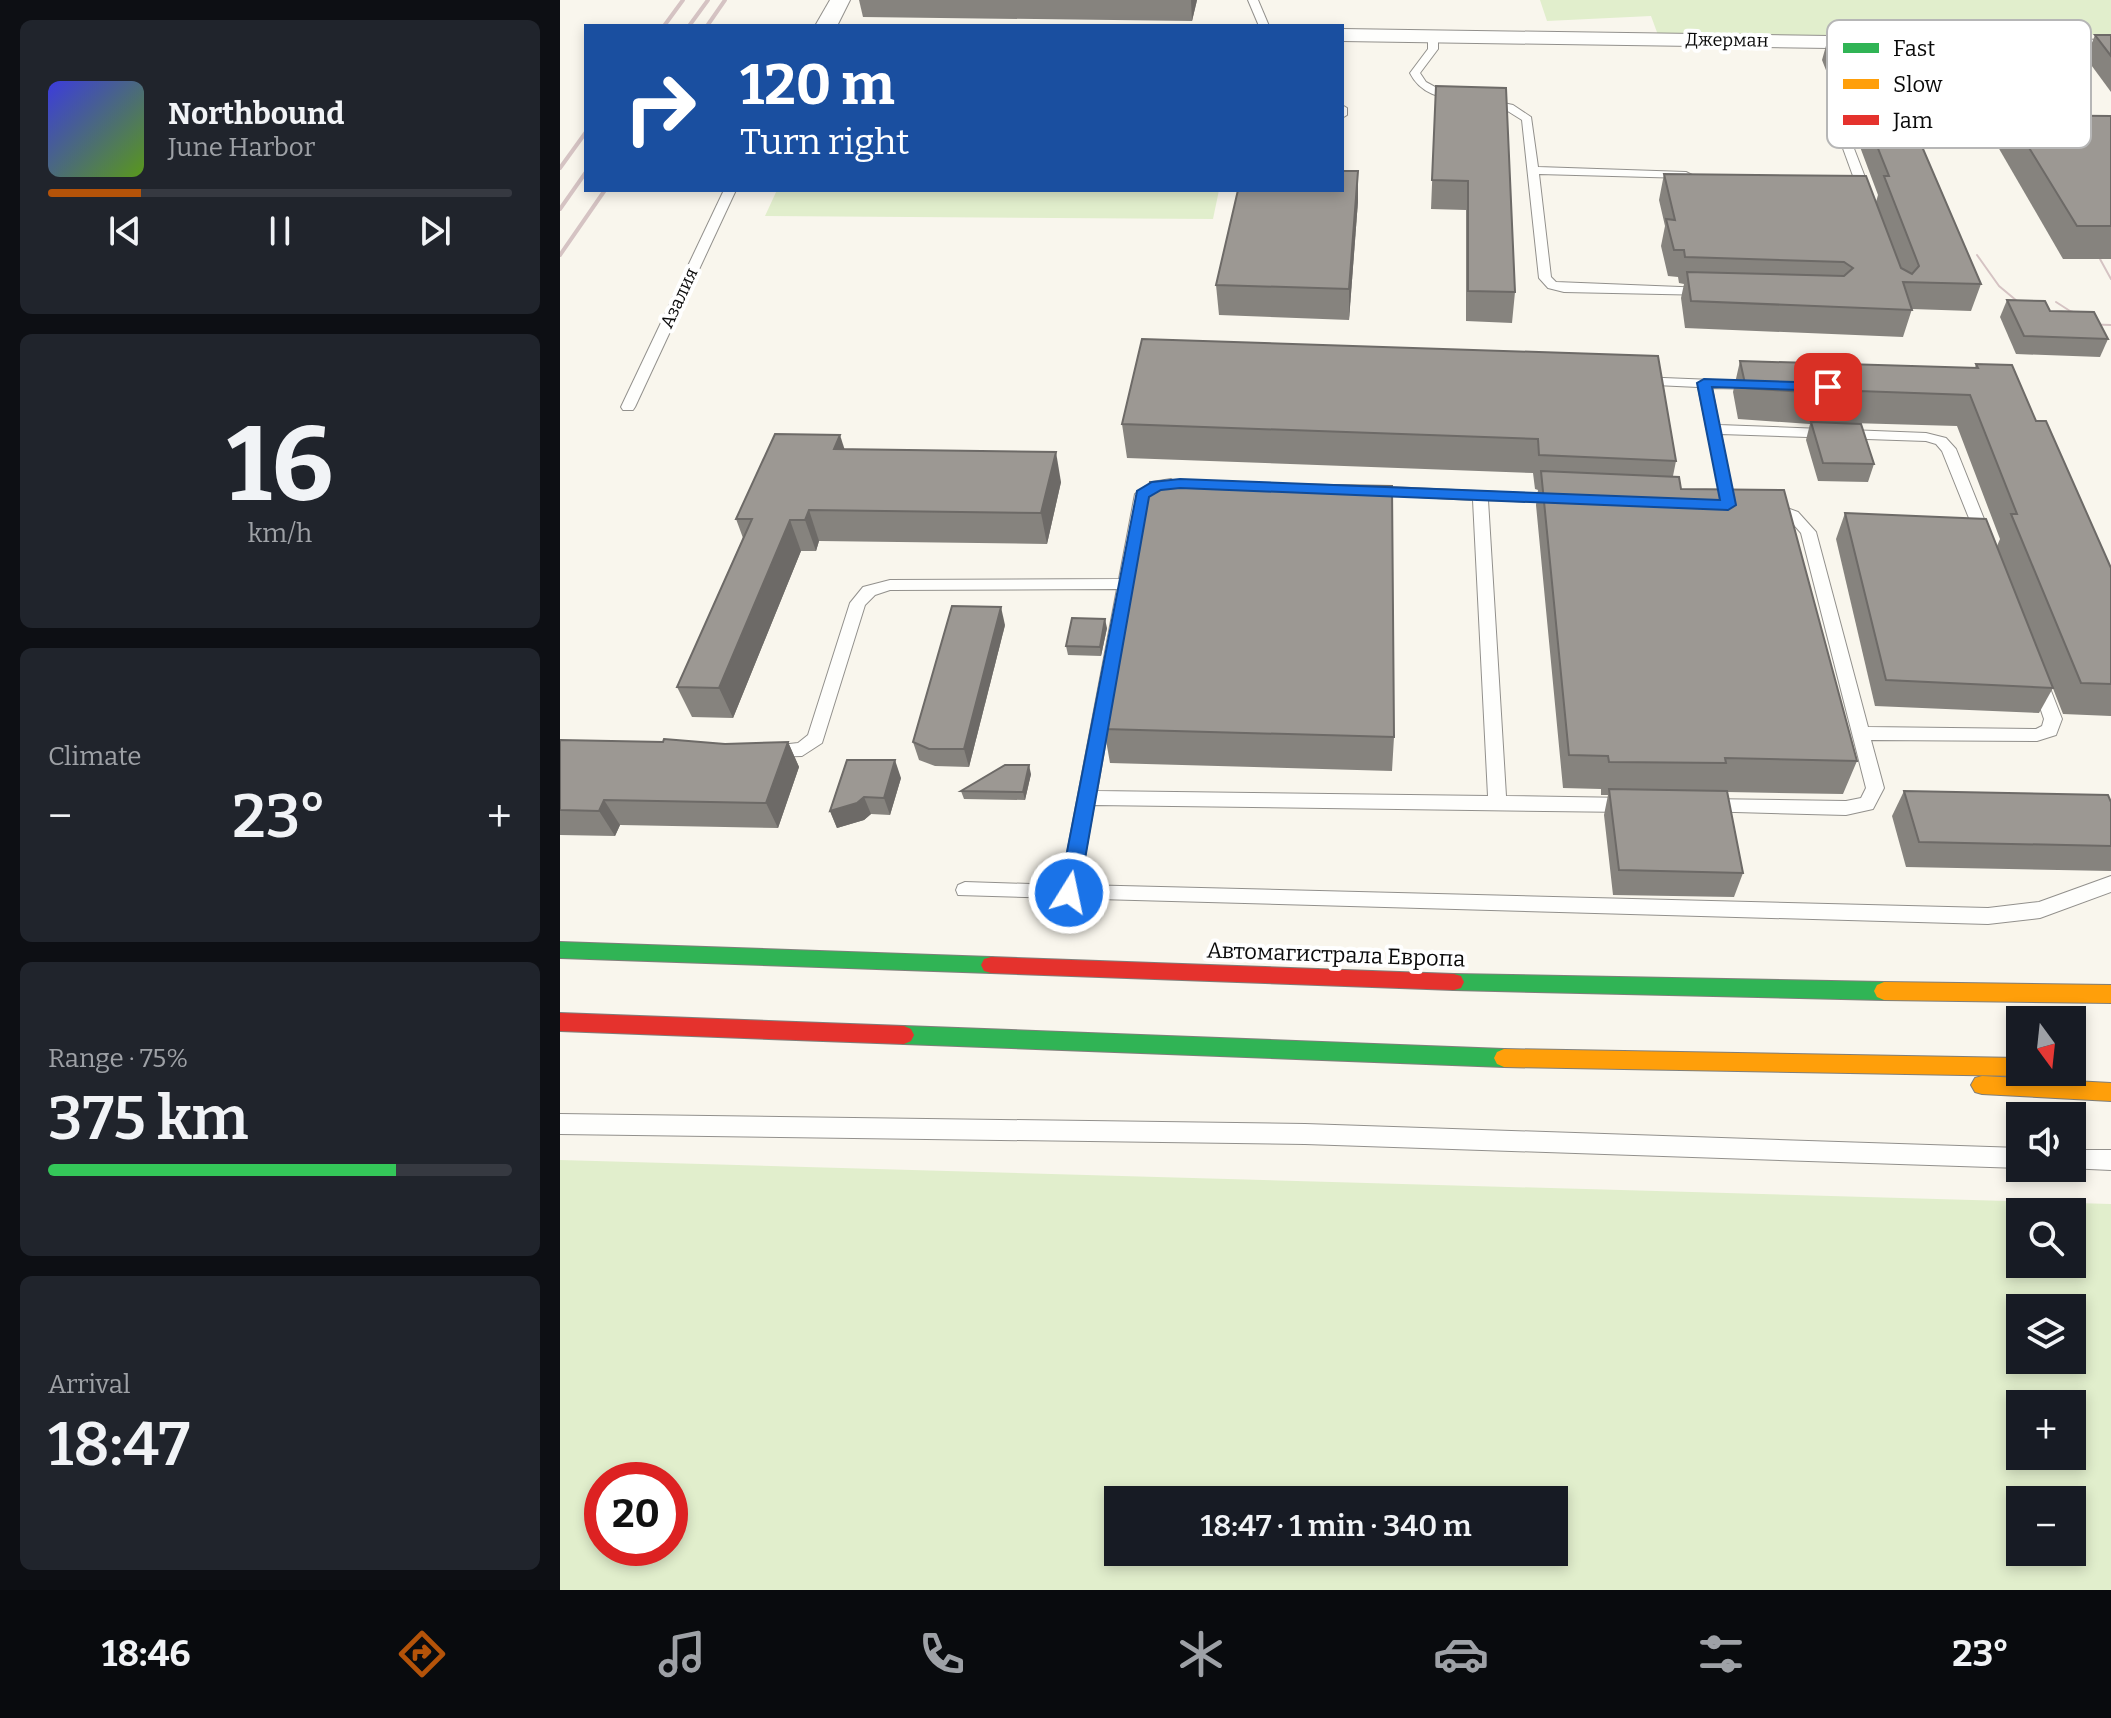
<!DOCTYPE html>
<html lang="en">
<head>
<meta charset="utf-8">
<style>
  :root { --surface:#171b24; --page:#20242c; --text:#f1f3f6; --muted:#9ea1a6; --line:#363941; --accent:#b45309 }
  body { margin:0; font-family:Bitter,serif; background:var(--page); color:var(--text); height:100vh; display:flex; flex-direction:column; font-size:30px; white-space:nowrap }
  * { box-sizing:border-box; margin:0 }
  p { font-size:26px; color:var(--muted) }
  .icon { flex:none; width:44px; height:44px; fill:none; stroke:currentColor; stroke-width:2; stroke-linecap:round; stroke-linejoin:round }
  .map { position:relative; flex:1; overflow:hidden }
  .details { display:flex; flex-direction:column; gap:20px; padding:20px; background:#0d0f14; width:560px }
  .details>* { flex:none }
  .hud { position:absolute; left:24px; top:24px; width:760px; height:168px; border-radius:0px; box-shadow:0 4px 12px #0003; background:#1a4fa0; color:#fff; overflow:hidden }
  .needle { width:52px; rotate:165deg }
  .fabs { position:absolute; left:1446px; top:1006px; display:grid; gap:16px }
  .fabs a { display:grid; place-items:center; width:80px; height:80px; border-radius:0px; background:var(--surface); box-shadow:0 4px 12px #0003; font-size:40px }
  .speed { position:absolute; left:24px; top:1462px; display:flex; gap:16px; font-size:40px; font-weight:700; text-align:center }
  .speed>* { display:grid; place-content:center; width:104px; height:104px; border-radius:50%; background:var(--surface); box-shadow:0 4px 12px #0003; line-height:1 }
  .speed .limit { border:12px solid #d22; background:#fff; color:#111 }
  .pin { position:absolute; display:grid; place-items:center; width:68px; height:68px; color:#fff; margin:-34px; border-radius:16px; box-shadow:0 4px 12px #0006 }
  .me { position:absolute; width:88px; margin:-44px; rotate:10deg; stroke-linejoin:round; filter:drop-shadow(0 0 6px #0008) }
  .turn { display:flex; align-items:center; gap:28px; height:168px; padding:0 24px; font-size:36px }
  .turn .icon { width:104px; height:104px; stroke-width:2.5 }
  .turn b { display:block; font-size:56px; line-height:68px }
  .big { font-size:60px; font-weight:600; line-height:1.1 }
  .details .card { flex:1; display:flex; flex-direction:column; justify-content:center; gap:12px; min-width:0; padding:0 28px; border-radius:12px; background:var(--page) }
  .details .dial { align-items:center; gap:0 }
  .dial b { font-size:104px; line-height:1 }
  .song { display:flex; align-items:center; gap:24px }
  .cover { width:96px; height:96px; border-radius:12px; background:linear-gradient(135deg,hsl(240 70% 55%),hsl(90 70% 35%)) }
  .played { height:8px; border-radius:4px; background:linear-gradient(90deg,var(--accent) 20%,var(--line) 20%) }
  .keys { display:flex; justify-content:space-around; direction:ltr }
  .heat { display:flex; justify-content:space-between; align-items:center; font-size:44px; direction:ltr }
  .charge { height:12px; border-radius:6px; background:linear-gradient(90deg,#34c759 75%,var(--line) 0) }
  .trip { position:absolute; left:544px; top:1486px; width:464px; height:80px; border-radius:0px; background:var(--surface); box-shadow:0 4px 12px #0003; font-weight:600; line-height:80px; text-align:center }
  .menu { display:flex; height:128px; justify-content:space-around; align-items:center; background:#090b0e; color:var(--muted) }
  .menu .icon { width:56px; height:56px }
  .menu .selected { color:var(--accent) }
  .menu b { font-size:36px; color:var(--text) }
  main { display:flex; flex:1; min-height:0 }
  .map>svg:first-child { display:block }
  .green { fill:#e1eecc; fill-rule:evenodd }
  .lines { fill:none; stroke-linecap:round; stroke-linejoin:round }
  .lane-casing { stroke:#92908c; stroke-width:2 }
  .street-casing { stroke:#92908c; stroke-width:2 }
  .fast-casing { stroke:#7f7e7a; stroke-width:2 }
  .slow-casing { stroke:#7f7e7a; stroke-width:2 }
  .jam-casing { stroke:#7f7e7a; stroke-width:2 }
  .lane { fill:#fefefc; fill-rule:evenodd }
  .street { fill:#fefefc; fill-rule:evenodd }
  .fast { fill:#30b455; fill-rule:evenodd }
  .slow { fill:#ff9f0a; fill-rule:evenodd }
  .jam { fill:#e5322d; fill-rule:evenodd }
  .tram { stroke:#d5c3c3; stroke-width:2 }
  .rail { stroke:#d5c3c3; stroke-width:4 }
  .wall { fill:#86837e }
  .shaded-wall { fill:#6d6a67 }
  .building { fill:#9c9893; stroke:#6d6a67; stroke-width:2 }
  .route { fill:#1a73e8; stroke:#114b97; stroke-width:2 }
  .labels { text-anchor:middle; stroke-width:8; stroke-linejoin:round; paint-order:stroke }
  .far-street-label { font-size:18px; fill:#0a0a0a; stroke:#fff }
  .street-label { font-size:22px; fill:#0a0a0a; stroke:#fff }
  .key { fill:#fff; stroke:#b6b6b6; stroke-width:2 }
  .key-label { font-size:22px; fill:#0a0a0a }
</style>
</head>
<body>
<main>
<section class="details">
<div class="card">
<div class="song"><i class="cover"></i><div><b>Northbound</b><p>June Harbor</p></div></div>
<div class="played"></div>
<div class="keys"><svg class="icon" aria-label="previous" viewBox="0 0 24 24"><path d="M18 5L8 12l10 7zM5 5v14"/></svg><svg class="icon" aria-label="pause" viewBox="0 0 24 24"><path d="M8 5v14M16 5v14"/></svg><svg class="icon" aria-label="next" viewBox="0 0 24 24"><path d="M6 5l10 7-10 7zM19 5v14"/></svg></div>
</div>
<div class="card dial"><b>16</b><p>km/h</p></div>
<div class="card"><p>Climate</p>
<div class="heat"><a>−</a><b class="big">23°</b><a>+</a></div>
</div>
<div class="card"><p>Range · 75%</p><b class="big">375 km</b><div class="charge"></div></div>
<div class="card"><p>Arrival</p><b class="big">18:47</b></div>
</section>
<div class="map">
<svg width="1551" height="1590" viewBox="0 0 1551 1590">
  <rect width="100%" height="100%" fill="#f9f6ed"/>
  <g class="green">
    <path d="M980 0H1551V35L1512 34 1486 41 1098 35 1091 16 987 21Z"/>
    <path d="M217 190H659L653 219 205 216Z"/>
    <path d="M0 1160 1551 1204V1590H0ZM1460 1212H1512V1264H1460ZM1460 1308H1512V1360H1460ZM1460 1404H1512V1456H1460ZM42 1480H110V1548H42ZM558 1500H994V1552H558ZM1460 1500H1512V1552H1460Z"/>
  </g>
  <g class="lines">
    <defs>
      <g id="lane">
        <path d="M688 0H698L709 26H699Z"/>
        <path d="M873 33 878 36V49L860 73 866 82 877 88 903 94V98C881 100 860 93 850 73L868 49V36Z"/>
        <path d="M924 99 953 105 971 117 978 167 1126 172 1132 175 1126 178 979 174 991 277 996 282 1145 288 1151 292 1150 295 1004 292 988 288 979 278 962 120 946 110 920 104V100Z"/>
        <path d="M1273 104 1278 107 1313 198 1311 201 1301 198 1268 107Z"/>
        <path d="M782 105 787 108V115L782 118Z"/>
        <path d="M164 190H176L75 407 73 410H63L61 407Z"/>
        <path d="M1079 377 1202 382V388L1197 389 1152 388 1159 425 1366 433 1386 438 1396 449 1432 539 1424 544 1419 543 1382 451 1376 444 1366 441 1161 434 1175 505 1173 508H1163L1138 387 1074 384V378Z"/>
        <path d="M611 479 618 484 616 487 600 489 589 496 537 791 928 796 913 500 803 494V488L808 486 1004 495V501L999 503 928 500 946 796 1068 798 1074 800 1077 805 1074 810 1068 812 534 805 520 885 1428 908 1479 902 1551 876V892L1480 918 1428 924 398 895 396 890 398 885 405 882 501 885 557 589 330 590 315 595 305 605 262 743 242 756 203 757 200 752 203 747 238 743 248 735 290 603 303 587 330 580 559 579 575 494 592 482Z"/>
        <path d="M1208 501 1238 512 1256 532 1308 727 1476 729 1482 726 1484 719 1470 678 1478 672 1486 678 1502 719 1496 735 1477 741 1311 740 1324 788 1313 809 1286 815 1139 811 1136 806 1139 801 1145 799 1286 801 1301 798 1306 788 1241 533 1228 518 1203 509V503Z"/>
        <path d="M0 1114 745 1124 1460 1148V1168L745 1144 0 1134Z"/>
        <path d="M1512 1150H1551V1170L1507 1168H1512Z"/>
      </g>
      <g id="street">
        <path d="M270 0H290L277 26H255Z"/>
        <path d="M782 29 1551 40V52L782 41Z"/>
      </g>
      <g id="fast">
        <path d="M0 942 431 957 438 959 441 965 438 971 431 973 0 958Z"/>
        <path d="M894 974 1324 982 1331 985 1334 991 1331 997 1324 1000 894 990 887 988 884 982 887 976Z"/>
        <path d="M344 1026 944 1049 951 1052 954 1058 951 1064 944 1067 344 1044 337 1041 334 1035 337 1029Z"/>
      </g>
      <g id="slow">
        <path d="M1324 982 1551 985V1003L1324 1000 1317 997 1314 991 1317 985Z"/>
        <path d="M944 1049 1460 1058V1072H1468L1460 1076 944 1067 937 1064 934 1058 937 1052Z"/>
        <path d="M1422 1076 1551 1083V1101L1422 1094 1415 1092 1411 1085 1415 1078Z"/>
      </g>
      <g id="jam">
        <path d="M431 957 894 974 901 976 904 982 901 988 894 990 431 973 424 971 421 965 424 959Z"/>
        <path d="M0 1013 344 1026 351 1029 354 1035 351 1041 344 1044 0 1031Z"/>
      </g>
    </defs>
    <use href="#lane" class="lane-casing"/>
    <use href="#street" class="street-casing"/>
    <use href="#fast" class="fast-casing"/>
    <use href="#slow" class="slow-casing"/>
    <use href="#jam" class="jam-casing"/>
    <use href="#lane" class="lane"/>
    <use href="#street" class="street"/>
    <use href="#fast" class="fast"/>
    <use href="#slow" class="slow"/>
    <use href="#jam" class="jam"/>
    <g class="tram">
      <path d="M1417 255 1439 286 1469 311"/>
      <path d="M1540 259 1551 279"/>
      <path d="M1496 302 1510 311 1532 318"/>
      <path d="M1519 324 1551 325"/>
    </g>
    <g class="rail">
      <path d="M104 26 123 0"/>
      <path d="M129 26 148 0"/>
      <path d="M147 26 165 0"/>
      <path d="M0 168 26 132"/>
      <path d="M0 209 26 172"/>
      <path d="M0 255 45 190"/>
    </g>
  </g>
  <g class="wall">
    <path d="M299 0H637L632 21 303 17Z"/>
    <path d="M1269 35 1421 284 1411 311 1352 309 1343 337 1125 328 1121 298 1124 284 1119 283 1118 277 1108 276 1101 246 1105 226 1099 200 1104 174 1316 202 1318 195 1281 96H1276L1262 60Z"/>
    <path d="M1535 35H1551V92L1526 58Z"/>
    <path d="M876 86 955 292 952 323 906 321V210L871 209Z"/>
    <path d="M1449 115 1551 116V259H1503L1438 147Z"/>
    <path d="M798 201 789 320 659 315 656 285Z"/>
    <path d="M1447 300 1490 311 1548 339 1540 357 1456 354 1440 317Z"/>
    <path d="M582 339 1116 461 1113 476 1297 761 1283 794 1167 792 1183 873 1174 897 1053 895 1044 815 1048 795H1041V789L1003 788 976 505 978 490 975 489 973 473 567 458 562 424Z"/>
    <path d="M1180 361 1415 368 1416 364 1476 421 1551 568V716L1503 714 1437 546 1440 539 1397 426 1291 423 1314 464 1308 482 1258 481 1246 440 1250 424 1178 419 1173 392Z"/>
    <path d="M285 449 501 482 487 544 259 541 256 551H241L173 718 132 717 117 687 183 538 176 519Z"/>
    <path d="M1285 513 1493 688 1479 713 1315 706 1276 539Z"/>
    <path d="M564 594 834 737 832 771 550 763 544 729 561 639 558 623Z"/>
    <path d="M445 625 409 767 375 766 359 760 353 742Z"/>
    <path d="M547 628 541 656 508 655 506 646Z"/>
    <path d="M0 740 165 744 228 742 239 767 218 828 60 825 55 836 0 835Z"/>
    <path d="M471 774 465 800 404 799 401 791Z"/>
    <path d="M341 778 330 815 311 814 304 820 277 828 270 811Z"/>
    <path d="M1344 791 1551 802V871L1346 867 1332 816Z"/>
  </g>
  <g class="shaded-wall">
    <path d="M631 0H637L632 21Z"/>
    <path d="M798 171V201L789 320V289Z"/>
    <path d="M280 435 290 466 274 449Z"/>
    <path d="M496 452 501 482 487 544 481 513Z"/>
    <path d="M249 510 259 541 256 551 245 520Z"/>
    <path d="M230 520 241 551 173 718 159 688Z"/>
    <path d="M441 607 445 625 409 767 404 749Z"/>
    <path d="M545 619 547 628 541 656 540 647Z"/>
    <path d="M228 742 239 767 218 828 206 803Z"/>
    <path d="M335 760 341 778 330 815 324 798Z"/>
    <path d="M469 765 471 774 465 800 463 792Z"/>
    <path d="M304 797 311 814 304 820 277 828 270 811Z"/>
    <path d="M44 800 60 825 55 836 39 811Z"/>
  </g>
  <g class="building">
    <path d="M1269 35 1315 37 1421 284 1343 282 1352 310 1131 301 1127 272 1284 276 1293 268 1284 262 1125 257 1124 250H1114L1106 219 1115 220 1104 174 1306 176 1341 268 1352 274 1359 266 1324 176H1329L1287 71H1282Z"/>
    <path d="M1535 35H1551V56Z"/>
    <path d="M876 86 946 88 955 292 908 291V181L872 180Z"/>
    <path d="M1449 115 1551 116V226H1517Z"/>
    <path d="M782 171H798L789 289 656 285 678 190H782Z"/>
    <path d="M1447 300 1485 301 1490 311 1534 312 1548 339 1464 336Z"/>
    <path d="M582 339 1098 356 1116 461 979 455 978 439 562 424Z"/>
    <path d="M1180 361 1418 368 1416 364 1452 365 1476 421H1486L1551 568V684L1521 683 1451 514H1457L1410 395 1299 391 1300 396 1186 388Z"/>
    <path d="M1251 422 1301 424 1314 464 1263 463Z"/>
    <path d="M215 434 280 435 274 449 496 452 481 513 249 510 245 520H230L159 688 117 687 192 519H176Z"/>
    <path d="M981 471 1119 477 1121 489 1224 490 1297 761 1165 758 1166 763 1049 762 1048 756 1009 755Z"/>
    <path d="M590 482 832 486 834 737 544 729 564 623H558L564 594H569Z"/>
    <path d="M1285 513 1426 519 1493 688 1326 680Z"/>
    <path d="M392 606 441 607 404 749H369L353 742Z"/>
    <path d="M512 618 545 619 540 647 506 646Z"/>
    <path d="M104 739 165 744 228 742 206 803 44 800 39 811 0 810V740L103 742Z"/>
    <path d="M287 760H335L324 798 304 797 297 803 270 811Z"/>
    <path d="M445 765H469L463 792 401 791Z"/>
    <path d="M1049 789 1167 791 1183 873 1059 870Z"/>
    <path d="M1344 791 1548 795 1551 802V846L1359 842Z"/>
  </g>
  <path class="route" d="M1144 379 1268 383 1275 387 1268 391 1152 387 1176 505 1168 510 620 488 601 490 589 497 519 893 516 898H502L499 893 577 491 592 482 620 479 1160 500 1137 383Z"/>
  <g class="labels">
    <g class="far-street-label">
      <text transform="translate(1167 40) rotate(1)" y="6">Джерман</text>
      <text transform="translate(119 298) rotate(-65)" y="6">Азалия</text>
    </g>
    <g class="street-label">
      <text transform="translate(776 954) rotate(2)" y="8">Автомагистрала Европа</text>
    </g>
  </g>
  <rect x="1267" y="20" width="264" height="128" rx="12" class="key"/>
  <rect x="1283" y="43" width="36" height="10" fill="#30b455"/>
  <rect x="1283" y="79" width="36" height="10" fill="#ff9f0a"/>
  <rect x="1283" y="115" width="36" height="10" fill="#e5322d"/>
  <g class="key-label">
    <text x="1333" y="56">Fast</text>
    <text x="1333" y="92">Slow</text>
    <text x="1333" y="128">Jam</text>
  </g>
</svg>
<div class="fabs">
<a><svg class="needle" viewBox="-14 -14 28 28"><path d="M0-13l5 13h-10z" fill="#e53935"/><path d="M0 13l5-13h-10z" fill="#9ea1a6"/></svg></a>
<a><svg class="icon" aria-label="sound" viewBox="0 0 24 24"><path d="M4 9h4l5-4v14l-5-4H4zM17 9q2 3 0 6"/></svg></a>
<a><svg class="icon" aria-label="search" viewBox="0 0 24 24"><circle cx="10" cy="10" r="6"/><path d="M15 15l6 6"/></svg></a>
<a><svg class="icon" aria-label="layers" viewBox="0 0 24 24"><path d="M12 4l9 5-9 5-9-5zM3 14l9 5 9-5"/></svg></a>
<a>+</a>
<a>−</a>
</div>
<div class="speed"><div class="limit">20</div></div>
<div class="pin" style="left:1268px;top:387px;background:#d93025"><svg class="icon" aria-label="arrive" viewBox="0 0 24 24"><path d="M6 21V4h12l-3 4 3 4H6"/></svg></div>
<svg class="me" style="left:509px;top:893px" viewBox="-20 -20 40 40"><circle r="17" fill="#1a73e8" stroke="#fff" stroke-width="3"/><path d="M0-11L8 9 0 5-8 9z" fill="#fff"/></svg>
<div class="trip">18:47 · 1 min · 340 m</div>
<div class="hud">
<div class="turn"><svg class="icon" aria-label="right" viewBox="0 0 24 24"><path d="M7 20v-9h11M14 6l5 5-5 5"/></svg><div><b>120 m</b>Turn right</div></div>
</div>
</div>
</main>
<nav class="menu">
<b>18:46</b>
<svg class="icon selected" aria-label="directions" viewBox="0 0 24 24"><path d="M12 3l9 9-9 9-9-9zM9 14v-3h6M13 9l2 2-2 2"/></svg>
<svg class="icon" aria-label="music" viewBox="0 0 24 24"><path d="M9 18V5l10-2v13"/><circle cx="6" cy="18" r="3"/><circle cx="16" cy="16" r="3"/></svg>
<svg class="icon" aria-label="phone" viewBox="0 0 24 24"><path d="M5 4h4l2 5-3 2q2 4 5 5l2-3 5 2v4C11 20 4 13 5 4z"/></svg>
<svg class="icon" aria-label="climate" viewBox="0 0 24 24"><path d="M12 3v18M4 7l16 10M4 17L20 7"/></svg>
<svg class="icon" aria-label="car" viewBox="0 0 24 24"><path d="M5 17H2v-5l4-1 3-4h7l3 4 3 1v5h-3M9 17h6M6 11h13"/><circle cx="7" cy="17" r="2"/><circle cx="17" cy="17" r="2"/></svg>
<svg class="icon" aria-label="filters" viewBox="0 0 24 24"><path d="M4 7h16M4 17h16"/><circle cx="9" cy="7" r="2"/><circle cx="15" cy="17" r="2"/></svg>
<b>23°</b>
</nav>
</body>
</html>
